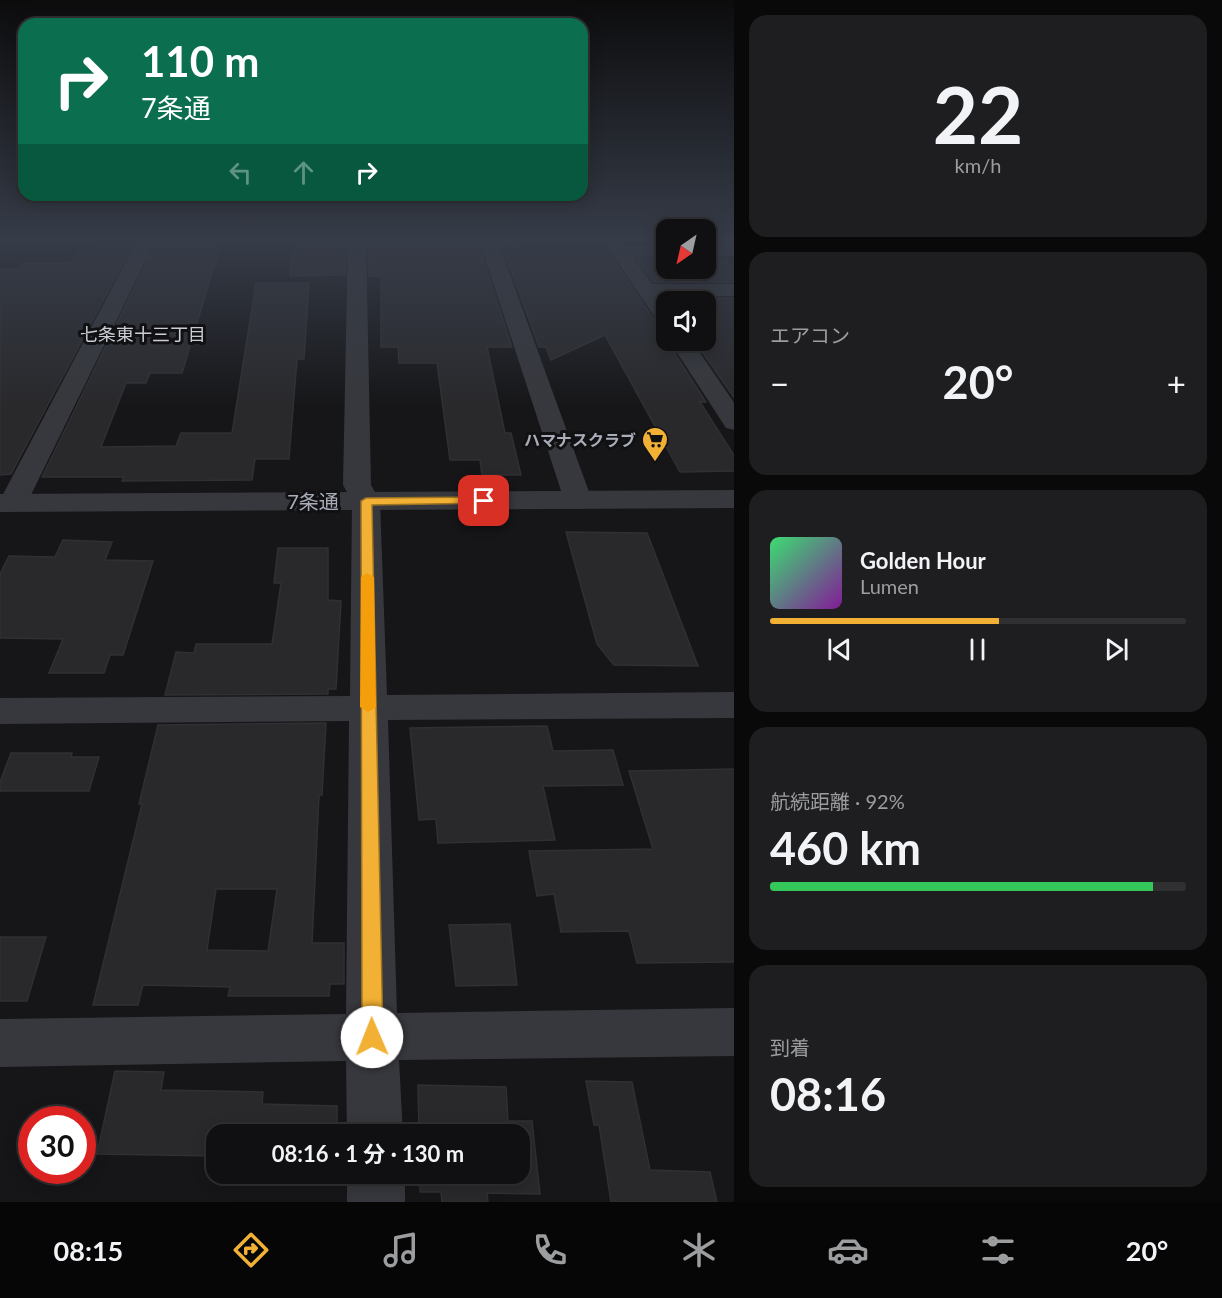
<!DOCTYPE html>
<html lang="ja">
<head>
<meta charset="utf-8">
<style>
  :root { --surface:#101012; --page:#1e1e20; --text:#f1f3f6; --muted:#9c9d9f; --line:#303032; --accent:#f2b134 }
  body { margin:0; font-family:Lato,"Noto Sans JP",sans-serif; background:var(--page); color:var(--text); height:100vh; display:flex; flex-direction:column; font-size:22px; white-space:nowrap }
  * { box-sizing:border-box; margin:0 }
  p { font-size:20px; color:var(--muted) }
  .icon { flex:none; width:33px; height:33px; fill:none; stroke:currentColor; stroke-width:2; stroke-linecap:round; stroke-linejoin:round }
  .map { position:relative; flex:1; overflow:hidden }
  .panel { display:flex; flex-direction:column; gap:15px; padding:15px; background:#09090a; width:488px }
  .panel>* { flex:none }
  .top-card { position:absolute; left:18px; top:18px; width:570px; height:183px; border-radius:18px; box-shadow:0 3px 15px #0003,0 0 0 2px var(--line); background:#0b6e4f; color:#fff; overflow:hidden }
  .needle { width:39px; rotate:214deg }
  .buttons { position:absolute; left:656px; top:219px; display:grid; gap:12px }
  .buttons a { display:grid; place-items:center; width:60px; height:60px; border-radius:12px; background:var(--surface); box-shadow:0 3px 15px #0003,0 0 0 2px var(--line); font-size:30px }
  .speed { position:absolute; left:18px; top:1106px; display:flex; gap:12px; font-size:30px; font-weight:700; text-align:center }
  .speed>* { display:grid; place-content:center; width:78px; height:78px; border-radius:50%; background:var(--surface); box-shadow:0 3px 15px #0003,0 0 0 2px var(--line); line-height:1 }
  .speed .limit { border:9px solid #d22; background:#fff; color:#111 }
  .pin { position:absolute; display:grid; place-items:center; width:51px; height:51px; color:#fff; margin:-26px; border-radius:12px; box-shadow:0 3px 9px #0006 }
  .me { position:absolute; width:66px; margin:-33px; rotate:359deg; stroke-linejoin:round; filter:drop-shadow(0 0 4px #0008) }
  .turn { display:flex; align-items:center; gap:21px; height:126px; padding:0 24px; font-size:27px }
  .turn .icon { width:78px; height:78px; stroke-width:2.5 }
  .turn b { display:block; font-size:42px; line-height:51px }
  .lanes { display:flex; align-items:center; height:57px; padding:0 24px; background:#0003; justify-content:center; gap:30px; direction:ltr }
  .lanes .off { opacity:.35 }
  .big { font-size:45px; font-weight:700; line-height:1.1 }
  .panel .tile { flex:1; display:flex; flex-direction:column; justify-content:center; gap:9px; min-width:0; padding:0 21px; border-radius:18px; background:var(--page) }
  .panel .dial { align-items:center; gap:0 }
  .dial b { font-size:78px; line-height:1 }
  .song { display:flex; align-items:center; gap:18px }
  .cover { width:72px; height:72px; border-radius:9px; background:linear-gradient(135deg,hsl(140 70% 55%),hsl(290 70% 35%)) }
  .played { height:6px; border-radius:3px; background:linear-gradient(90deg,var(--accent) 55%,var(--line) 55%) }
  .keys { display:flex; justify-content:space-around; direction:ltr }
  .heat { display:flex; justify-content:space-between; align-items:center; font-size:33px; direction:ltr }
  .charge { height:9px; border-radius:4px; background:linear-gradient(90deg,#34c759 92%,var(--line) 0) }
  .trip { position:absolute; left:206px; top:1124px; width:324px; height:60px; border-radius:18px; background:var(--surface); box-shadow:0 3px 15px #0003,0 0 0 2px var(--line); font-weight:700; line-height:60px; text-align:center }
  .dock { display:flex; height:96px; justify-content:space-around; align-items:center; background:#060607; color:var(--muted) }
  .dock .icon { width:42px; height:42px }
  .dock .current { color:var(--accent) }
  .dock b { font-size:27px; color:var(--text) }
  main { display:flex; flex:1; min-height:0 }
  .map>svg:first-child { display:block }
  .building { fill:#29292c; stroke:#303034; stroke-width:1.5; fill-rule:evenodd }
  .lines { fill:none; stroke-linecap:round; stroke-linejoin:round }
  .minor { fill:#37383d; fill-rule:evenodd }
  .tertiary { fill:#37383d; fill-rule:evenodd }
  .route { fill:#f2b134; stroke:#9d7322; stroke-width:1.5 }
  .slow { fill:#f59e0b }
  .labels { text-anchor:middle; stroke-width:6; stroke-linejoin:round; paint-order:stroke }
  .far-poi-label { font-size:16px; font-weight:bold; fill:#a8adb8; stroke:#111113; text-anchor:end }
  .far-neighbourhood-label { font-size:18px; fill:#c9ccd4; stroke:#111113 }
  .street-label { font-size:20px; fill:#a8adb8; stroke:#111113 }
</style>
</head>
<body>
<main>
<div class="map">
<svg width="735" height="1202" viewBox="0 0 735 1202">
  <rect width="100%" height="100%" fill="#161618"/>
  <g class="building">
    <path d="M390 239 477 240 512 347H487L505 433H511L521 475H482L480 460H450L437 363H399L398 347H381V276H369L368 243H390Z"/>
    <path d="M500 240H518L524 253H609L657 324 666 327V340L706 402H700L735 457V471L680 472 605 335 551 360 546 347H539Z"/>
    <path d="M330 241 346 243 345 275 290 276 293 242Z"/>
    <path d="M156 243H221L182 373H150L146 383H126L101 447 176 446 181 433H232L256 283H309L304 359H297L289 459H255L252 480 122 481 124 477H42Z"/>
    <path d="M101 246H132L11 474 0 475V269H19L24 263H71L81 248Z"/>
    <path d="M666 258V268H705V258H724L735 270V282H653L637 259Z"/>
    <path d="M664 298H735V399L694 340H705V302H667Z"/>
    <path d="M566 532 647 533 698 666 614 665 597 644Z"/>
    <path d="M63 540 112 542 105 560 153 561 123 655H110L104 673H49L63 639 0 638V574L9 556 55 557Z"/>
    <path d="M278 548H328V600L341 601 336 689H328V694L165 695 176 652 194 653 196 644H272L281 583H274Z"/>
    <path d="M326 723 322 795H319L312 943H344V984H330L329 996H228L230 987 143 985 138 1005H93L142 804H139L158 725ZM216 889H277L268 951 207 950Z"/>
    <path d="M547 726 553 751 613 750 623 785 543 786 555 840 438 843 436 819 419 820 410 728Z"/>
    <path d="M11 753H72L71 757H99L89 791H0V782Z"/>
    <path d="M735 769V962L637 963 629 931 561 932 554 894 537 896 529 851 653 849 629 771Z"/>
    <path d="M510 924 517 985 456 986 449 925Z"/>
    <path d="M0 937H46L27 1001H0Z"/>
    <path d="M115 1071 164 1072 161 1090 263 1092 262 1104 337 1106V1134H216V1156L97 1154Z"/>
    <path d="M586 1081 632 1082 650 1170 710 1172 717 1202H611L599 1125H594Z"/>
    <path d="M418 1085 506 1087 508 1121H532L540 1194 487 1193 488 1202H442L441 1192H420V1173H519V1134H419Z"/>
  </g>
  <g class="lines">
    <g class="minor">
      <path d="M0 239H62L53 244 0 245Z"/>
      <path d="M138 239H156L27 503 23 509 13 512 3 509 0 500Z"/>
      <path d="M348 239H366L371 485 380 501 387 695 735 692V718L388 720 397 1013 735 1008V1056L399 1060 403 1134H347L346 1061 0 1067V1019L346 1014 349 721 0 724V698L350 696 352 501 343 485Z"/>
      <path d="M479 239H497L592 500 588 506 578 509 568 506 564 500Z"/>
      <path d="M602 239H620L625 246H666V256L633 257 652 284H735V296H660L666 304V325L659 323Z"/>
      <rect x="705" y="246" width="30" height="10"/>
      <path d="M669 340H691L735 404V430L726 428Z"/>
      <rect x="347" y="1173" width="58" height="29"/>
    </g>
    <path class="tertiary" d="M735 490V508L0 512V494Z"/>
  </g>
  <linearGradient id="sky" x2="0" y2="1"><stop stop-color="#0c0c0d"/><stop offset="0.59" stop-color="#363c48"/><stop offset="1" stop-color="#363c48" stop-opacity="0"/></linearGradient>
  <rect width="735" height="407" fill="url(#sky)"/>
  <path class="route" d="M484 497 488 498V503L372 505 383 1037 380 1044 372 1047 365 1044 362 1037 361 501 366 498Z"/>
  <path class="slow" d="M367 573 374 577 376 707 368 712 360 707 361 577Z"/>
  <defs>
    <symbol id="supermarket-pin" viewBox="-11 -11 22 30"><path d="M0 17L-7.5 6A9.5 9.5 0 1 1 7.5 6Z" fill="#f2b134" stroke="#111113"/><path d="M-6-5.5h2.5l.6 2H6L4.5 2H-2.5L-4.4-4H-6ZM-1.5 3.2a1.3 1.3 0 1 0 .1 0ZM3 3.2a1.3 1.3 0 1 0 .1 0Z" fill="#111"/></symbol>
  </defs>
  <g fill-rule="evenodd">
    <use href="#supermarket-pin" x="640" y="425" width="30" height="40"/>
  </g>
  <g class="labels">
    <g class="far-poi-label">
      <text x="636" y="446">ハマナスクラブ</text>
    </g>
    <g class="far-neighbourhood-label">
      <text x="143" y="341">七条東十三丁目</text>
    </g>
    <g class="street-label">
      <text x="313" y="509">7条通</text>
    </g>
  </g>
</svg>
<div class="buttons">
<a><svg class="needle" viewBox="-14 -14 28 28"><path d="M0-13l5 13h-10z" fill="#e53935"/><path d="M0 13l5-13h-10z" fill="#9c9d9f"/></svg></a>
<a><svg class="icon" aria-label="sound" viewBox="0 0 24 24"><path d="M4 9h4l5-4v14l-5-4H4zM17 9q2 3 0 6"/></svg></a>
</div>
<div class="speed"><div class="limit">30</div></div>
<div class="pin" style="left:484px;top:501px;background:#d93025"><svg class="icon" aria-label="arrive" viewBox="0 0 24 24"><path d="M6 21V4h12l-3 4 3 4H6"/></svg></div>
<svg class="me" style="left:372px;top:1037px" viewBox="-20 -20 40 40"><circle r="19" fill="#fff"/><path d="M0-13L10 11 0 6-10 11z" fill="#f2b134"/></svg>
<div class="trip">08:16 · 1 分 · 130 m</div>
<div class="top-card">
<div class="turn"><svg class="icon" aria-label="right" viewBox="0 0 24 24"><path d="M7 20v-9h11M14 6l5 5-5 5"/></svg><div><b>110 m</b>7条通</div></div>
<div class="lanes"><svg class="icon off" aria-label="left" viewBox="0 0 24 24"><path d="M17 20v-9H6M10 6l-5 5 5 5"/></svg><svg class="icon off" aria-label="ahead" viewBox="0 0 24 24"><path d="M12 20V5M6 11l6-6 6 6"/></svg><svg class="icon" aria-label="right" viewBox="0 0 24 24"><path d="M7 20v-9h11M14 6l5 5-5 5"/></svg></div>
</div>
</div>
<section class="panel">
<div class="tile dial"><b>22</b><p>km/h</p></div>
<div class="tile"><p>エアコン</p>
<div class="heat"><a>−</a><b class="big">20°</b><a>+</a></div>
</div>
<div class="tile">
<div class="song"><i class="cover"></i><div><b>Golden Hour</b><p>Lumen</p></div></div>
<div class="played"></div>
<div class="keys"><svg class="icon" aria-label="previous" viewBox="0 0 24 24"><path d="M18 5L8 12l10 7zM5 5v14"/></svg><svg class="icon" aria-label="pause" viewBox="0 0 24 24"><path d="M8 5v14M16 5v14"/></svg><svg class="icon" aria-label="next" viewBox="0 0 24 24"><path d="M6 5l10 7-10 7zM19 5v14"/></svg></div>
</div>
<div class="tile"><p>航続距離 · 92%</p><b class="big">460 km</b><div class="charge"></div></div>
<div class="tile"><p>到着</p><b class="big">08:16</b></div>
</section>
</main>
<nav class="dock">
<b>08:15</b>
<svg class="icon current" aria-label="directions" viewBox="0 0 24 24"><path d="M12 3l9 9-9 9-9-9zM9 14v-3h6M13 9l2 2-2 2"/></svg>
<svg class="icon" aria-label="music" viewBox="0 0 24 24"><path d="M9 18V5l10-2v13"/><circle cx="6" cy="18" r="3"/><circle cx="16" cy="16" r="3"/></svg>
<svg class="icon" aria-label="phone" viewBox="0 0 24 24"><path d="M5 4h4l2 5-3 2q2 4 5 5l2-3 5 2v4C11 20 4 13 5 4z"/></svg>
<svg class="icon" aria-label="climate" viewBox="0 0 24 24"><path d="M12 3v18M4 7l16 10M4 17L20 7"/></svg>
<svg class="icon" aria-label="car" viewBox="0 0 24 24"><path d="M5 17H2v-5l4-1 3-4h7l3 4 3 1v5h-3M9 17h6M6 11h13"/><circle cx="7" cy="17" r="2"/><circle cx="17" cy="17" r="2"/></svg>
<svg class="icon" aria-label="filters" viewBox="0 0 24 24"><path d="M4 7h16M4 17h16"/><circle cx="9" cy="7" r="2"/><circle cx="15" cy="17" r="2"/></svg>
<b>20°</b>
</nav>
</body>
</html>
